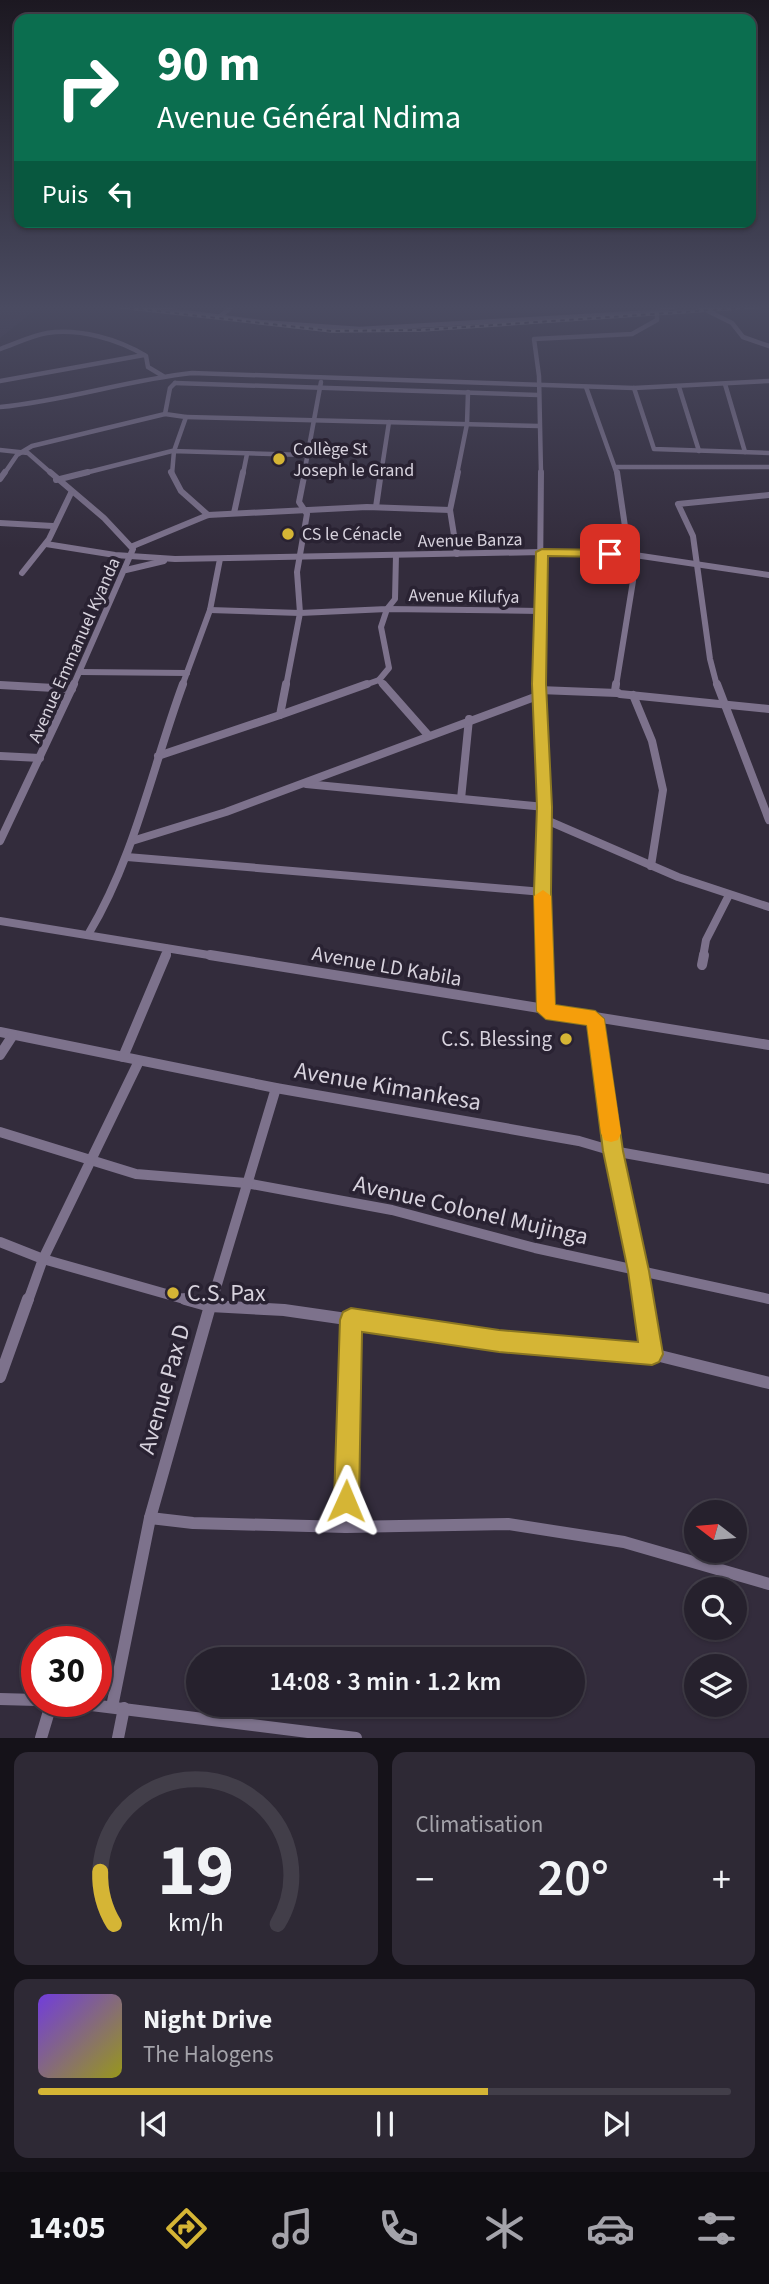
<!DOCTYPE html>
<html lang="fr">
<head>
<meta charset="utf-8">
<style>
  :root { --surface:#26212d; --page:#2e2935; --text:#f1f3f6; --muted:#a4a3aa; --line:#423e49; --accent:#d5b535 }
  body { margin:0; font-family:"Source Sans 3",sans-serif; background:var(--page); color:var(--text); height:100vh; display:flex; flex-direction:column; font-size:26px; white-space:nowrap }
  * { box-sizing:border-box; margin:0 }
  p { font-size:23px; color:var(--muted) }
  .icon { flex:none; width:38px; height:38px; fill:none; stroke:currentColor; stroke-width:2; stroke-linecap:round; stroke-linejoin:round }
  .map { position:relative; height:1738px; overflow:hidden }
  .panel { display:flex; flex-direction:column; gap:14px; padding:14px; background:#151219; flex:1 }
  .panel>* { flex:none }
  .hud { position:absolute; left:14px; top:14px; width:742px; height:214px; border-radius:14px; box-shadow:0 2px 5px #0004,0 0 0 2px var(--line); background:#0b6e4f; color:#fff; overflow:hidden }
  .needle { width:46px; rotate:286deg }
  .fabs { position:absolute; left:684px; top:1500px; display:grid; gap:14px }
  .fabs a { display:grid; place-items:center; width:63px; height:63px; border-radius:50%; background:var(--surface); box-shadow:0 2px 5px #0004,0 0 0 2px var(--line); font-size:35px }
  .speed { position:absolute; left:21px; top:1626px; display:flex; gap:14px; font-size:35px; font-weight:700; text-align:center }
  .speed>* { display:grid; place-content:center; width:91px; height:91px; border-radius:50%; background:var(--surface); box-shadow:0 2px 5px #0004,0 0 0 2px var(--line); line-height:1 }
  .speed .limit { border:10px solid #d22; background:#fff; color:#111 }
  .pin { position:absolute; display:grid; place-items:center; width:60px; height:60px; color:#fff; margin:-30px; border-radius:14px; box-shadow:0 4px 10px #0006 }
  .me { position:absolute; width:77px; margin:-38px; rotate:1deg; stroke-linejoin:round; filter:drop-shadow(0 0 5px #0008) }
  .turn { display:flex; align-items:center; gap:24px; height:147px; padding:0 28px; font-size:32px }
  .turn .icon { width:91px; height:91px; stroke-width:2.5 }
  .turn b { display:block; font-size:49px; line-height:60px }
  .then { display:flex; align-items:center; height:66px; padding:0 28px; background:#0003; gap:14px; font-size:26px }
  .big { font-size:52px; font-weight:600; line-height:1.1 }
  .panel .tile { flex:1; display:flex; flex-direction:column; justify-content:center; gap:10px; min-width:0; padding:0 24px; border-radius:14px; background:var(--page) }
  .panel .dial { align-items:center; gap:0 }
  .dial svg { height:182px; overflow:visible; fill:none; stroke:var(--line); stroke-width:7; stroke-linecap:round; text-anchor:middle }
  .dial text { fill:var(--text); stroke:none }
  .song { display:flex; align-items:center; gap:21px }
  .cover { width:84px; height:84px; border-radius:10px; background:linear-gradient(135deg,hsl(260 70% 55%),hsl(60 70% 35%)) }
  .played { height:7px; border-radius:4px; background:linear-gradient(90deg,var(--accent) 65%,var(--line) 65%) }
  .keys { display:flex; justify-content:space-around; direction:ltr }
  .heat { display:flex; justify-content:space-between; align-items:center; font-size:38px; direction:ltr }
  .panel .tiles { flex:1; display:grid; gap:14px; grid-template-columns:1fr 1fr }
  .tile:last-child { grid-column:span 2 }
  .trip { position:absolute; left:186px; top:1647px; width:399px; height:70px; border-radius:35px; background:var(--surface); box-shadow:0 2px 5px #0004,0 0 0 2px var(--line); font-weight:600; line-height:70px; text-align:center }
  .menu { display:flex; height:112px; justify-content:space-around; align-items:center; background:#0f0d12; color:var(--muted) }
  .menu .icon { width:49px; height:49px }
  .menu .active { color:var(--accent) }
  .menu b { font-size:32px; color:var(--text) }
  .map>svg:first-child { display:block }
  .built { fill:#3c3248 }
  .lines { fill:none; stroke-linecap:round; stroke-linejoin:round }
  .street-far4 { stroke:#7d728c; stroke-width:4.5 }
  .street-far3 { stroke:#7d728c; stroke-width:6 }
  .street-far2 { stroke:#7d728c; stroke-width:8 }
  .street-far1 { stroke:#7d728c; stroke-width:10 }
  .street { stroke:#7d728c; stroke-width:12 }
  .rail-casing { stroke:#97919e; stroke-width:3.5 }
  .rail { stroke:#292232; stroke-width:2; stroke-dasharray:4.5; stroke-linecap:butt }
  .route { fill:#d5b535; stroke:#8a7622; stroke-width:2 }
  .slow { fill:#f59e0b }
  .poi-dot { fill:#d5b535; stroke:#292232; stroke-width:2.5 }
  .labels { text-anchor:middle; stroke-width:7; stroke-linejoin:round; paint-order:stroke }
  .far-poi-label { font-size:18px; fill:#d7d2dd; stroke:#292232; text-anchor:start }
  .far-street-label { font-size:18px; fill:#d7d2dd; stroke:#292232 }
  .street-label { font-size:21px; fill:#d7d2dd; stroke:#292232 }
  .poi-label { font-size:21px; fill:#d7d2dd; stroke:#292232; text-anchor:end }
  .near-street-label { font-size:24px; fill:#d7d2dd; stroke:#292232 }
  .near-poi-label { font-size:24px; fill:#d7d2dd; stroke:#292232; text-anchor:start }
</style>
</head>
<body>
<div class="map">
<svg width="769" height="1738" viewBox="0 0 769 1738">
  <rect width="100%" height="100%" fill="#332c3c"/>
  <path class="built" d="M0 306H40L0 338Z"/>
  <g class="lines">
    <g class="street-far4">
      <path d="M139 306 260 322 360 329 654 312 677 306"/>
      <path d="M698 306 732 323 743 337 769 346"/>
      <path d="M219 317 233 306"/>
      <path d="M0 349C15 344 30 336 47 333 79 328 118 339 146 356L148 367 163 376"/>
      <path d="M0 381 144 355"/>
      <path d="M175 383 538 395"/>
      <path d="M725 384 745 452"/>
      <path d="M586 387 617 474"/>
      <path d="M679 387 699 451"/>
      <path d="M634 388 654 449 769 453"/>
      <path d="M0 407C65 401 127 380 192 373L634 388 769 381"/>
      <path d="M186 417 539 426"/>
      <path d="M0 450 28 453 52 474"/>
      <path d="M616 467H769"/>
      <path d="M4 474 17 455 32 446 165 414"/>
      <path d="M81 474 172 451 306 455"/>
      <path d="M172 474 174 451 186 417 165 414 170 388 175 383"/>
      <path d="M243 474 247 454"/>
      <path d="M304 474 321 382"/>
      <path d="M381 474 389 422"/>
      <path d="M457 474 467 424 468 392"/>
      <path d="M541 474 539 376 534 339 632 334 657 320V312"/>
    </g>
    <g class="street-far3">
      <path d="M50 472 104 518 133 549 73 686"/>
      <path d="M171 472 181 491 208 515"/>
      <path d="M0 479 5 472"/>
      <path d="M56 480 88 472"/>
      <path d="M376 507 381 472"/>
      <path d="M234 513 243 472"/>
      <path d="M0 523 53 526"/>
      <path d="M46 544 115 555 175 559 542 552 628 554 769 575"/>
      <path d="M133 546 208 515 367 507 450 510"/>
      <path d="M457 554 450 510 458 472"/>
      <path d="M126 570 164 561"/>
      <path d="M22 573 49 539 71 493"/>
      <path d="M210 610 300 613 297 572 307 514 299 502 305 472"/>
      <path d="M80 672 187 673"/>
      <path d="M379 680 389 668 381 627 387 609 540 611"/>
      <path d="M0 685 20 686"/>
      <path d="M182 686 210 610 220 559"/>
      <path d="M286 686 300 613 387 609 395 599 396 555"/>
      <path d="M362 686 379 680 384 686"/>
      <path d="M539 686 541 472"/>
      <path d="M616 686 633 581 617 472"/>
      <path d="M717 686 710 659 693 536 678 504 769 495"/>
    </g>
    <g class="street-far2">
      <path d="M383 684 428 735"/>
      <path d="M539 684 545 807V957"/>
      <path d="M616 684 615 691 620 694 769 709"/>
      <path d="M717 684 769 820"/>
      <path d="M0 685 72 689"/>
      <path d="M539 690 617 693"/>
      <path d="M633 695 652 741 663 790 651 866"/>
      <path d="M280 715 367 684"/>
      <path d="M0 756 40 758"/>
      <path d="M158 756 280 715 286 684"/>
      <path d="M306 784 545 807"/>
      <path d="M461 799 469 719"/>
      <path d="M544 819 678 877 769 907"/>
      <path d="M0 841 74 684"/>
      <path d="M132 841 226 812 540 695"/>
      <path d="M127 857 543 892"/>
      <path d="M0 921 221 957"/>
      <path d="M89 933C135 856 152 768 183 684"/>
      <path d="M165 957 168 949"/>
      <path d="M703 957 706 940 729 895"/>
    </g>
    <g class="street-far1">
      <path d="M210 955 769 1045"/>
      <path d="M545 955 546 1011"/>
      <path d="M702 965 704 955"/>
      <path d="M595 1019 613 1151 644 1301"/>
      <path d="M0 1032 276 1088 579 1141 613 1151 769 1179"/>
      <path d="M0 1055 13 1035"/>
      <path d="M123 1057 166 955"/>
      <path d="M0 1132 136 1174 246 1183 392 1210 535 1248 769 1299"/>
      <path d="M0 1242 43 1259 191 1301"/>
      <path d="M28 1301 43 1259 139 1061"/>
      <path d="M212 1301 276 1088"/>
    </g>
    <g class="street">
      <path d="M185 1299 210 1306 284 1310 499 1341 652 1354 769 1383"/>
      <path d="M643 1299 652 1354"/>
      <path d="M0 1377 28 1299"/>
      <path d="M150 1518 193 1523 346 1527 508 1524 624 1542 769 1584"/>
      <path d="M346 1527 351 1320"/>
      <path d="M0 1699 37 1700"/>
      <path d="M59 1701 356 1738"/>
      <path d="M112 1707 150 1518 212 1299"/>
      <path d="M41 1738 52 1701"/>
      <path d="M118 1738 124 1708"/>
    </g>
    <defs>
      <path id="rail" d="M112 306 332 331 422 330 769 306"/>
    </defs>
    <use href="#rail" class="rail-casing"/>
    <use href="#rail" class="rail"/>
  </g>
  <linearGradient id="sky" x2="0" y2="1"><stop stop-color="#1c1821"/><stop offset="0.56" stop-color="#4a4b61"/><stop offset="1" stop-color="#4a4b61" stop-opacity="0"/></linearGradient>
  <rect width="769" height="549" fill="url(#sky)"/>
  <path class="route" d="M542 549 610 550 616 554 610 557 548 556 546 684 552 807 551 892 555 1005 595 1011 604 1019 623 1151 649 1271 663 1354 659 1362 652 1365 499 1352 362 1332 359 1501 355 1510 346 1513 338 1510 334 1501 340 1320 343 1312 351 1308 499 1330 638 1342 628 1271 603 1151 587 1025 546 1019 537 1011 534 892 537 807 532 684 536 552Z"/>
  <path class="slow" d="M543 890 551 896 555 1005 595 1011 604 1019 621 1133 618 1140 611 1142 604 1140 601 1133 587 1025 546 1019 537 1011 534 896Z"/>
  <g class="poi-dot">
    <circle cx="279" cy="459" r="7"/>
    <circle cx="288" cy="534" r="7"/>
    <circle cx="566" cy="1039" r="7"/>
    <circle cx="173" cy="1293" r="7"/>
  </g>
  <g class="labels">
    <g class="far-poi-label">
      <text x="293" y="455">Collège St<tspan x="293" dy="21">Joseph le Grand</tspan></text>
      <text x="302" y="540">CS le Cénacle</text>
    </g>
    <g class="far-street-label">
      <text transform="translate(470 540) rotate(-1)" y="6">Avenue Banza</text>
      <text transform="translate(464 596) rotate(1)" y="6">Avenue Kilufya</text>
      <text transform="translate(74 650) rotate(-66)" y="6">Avenue Emmanuel Kyanda</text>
    </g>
    <g class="street-label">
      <text transform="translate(387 966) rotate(10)" y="7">Avenue LD Kabila</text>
    </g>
    <g class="poi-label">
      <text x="552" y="1046">C.S. Blessing</text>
    </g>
    <g class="near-street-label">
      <text transform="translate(388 1086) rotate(10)" y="8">Avenue Kimankesa</text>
      <text transform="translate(471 1210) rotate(13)" y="8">Avenue Colonel Mujinga</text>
      <text transform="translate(164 1389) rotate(-74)" y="8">Avenue Pax D</text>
    </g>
    <g class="near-poi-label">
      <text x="187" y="1301">C.S. Pax</text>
    </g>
  </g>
</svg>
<div class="fabs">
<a><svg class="needle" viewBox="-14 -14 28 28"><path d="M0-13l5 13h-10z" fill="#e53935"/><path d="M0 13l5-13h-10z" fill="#a4a3aa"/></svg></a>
<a><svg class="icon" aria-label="search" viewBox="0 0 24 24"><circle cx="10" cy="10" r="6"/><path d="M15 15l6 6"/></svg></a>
<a><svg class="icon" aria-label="layers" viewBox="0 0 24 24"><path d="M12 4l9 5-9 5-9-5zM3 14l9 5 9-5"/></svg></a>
</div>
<div class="speed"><div class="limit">30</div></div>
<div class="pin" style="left:610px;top:554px;background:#d93025"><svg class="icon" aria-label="arrive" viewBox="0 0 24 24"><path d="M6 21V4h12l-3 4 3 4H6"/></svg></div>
<svg class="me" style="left:346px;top:1501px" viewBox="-20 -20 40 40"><path d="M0-17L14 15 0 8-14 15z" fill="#d5b535" stroke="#fff" stroke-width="4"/></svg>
<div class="trip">14:08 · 3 min · 1.2 km</div>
<div class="hud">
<div class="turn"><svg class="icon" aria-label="right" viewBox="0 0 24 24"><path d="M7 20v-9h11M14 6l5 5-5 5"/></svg><div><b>90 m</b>Avenue Général Ndima</div></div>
<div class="then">Puis<svg class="icon" aria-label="left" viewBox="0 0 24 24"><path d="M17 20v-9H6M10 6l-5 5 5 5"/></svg></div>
</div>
</div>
<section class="panel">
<div class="tiles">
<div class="tile dial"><svg viewBox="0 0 100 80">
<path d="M14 69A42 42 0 1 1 86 69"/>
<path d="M14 69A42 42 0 0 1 8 46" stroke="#d5b535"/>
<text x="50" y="56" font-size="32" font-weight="700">19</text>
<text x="50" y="72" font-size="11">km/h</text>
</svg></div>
<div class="tile"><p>Climatisation</p>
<div class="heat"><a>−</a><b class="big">20°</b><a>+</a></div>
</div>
<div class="tile">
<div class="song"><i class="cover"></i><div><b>Night Drive</b><p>The Halogens</p></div></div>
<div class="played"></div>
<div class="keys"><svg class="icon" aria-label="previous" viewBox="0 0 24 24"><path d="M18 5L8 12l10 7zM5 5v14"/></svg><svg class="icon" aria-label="pause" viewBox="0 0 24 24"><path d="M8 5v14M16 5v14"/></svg><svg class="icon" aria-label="next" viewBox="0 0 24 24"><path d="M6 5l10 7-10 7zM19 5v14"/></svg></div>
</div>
</div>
</section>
<nav class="menu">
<b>14:05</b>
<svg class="icon active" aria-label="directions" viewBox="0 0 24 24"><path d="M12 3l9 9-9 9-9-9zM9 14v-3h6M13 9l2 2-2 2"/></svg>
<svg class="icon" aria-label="music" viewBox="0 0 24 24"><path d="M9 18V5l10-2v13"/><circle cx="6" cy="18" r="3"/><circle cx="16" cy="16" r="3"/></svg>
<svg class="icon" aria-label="phone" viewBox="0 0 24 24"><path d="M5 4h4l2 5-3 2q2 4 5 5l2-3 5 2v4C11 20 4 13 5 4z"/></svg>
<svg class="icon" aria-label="climate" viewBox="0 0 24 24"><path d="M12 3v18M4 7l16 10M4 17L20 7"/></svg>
<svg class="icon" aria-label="car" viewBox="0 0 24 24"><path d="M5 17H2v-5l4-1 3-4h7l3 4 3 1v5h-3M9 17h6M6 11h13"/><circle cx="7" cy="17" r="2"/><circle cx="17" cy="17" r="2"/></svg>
<svg class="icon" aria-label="filters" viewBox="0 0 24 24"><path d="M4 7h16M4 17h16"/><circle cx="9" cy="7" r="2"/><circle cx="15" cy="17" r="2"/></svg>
</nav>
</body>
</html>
